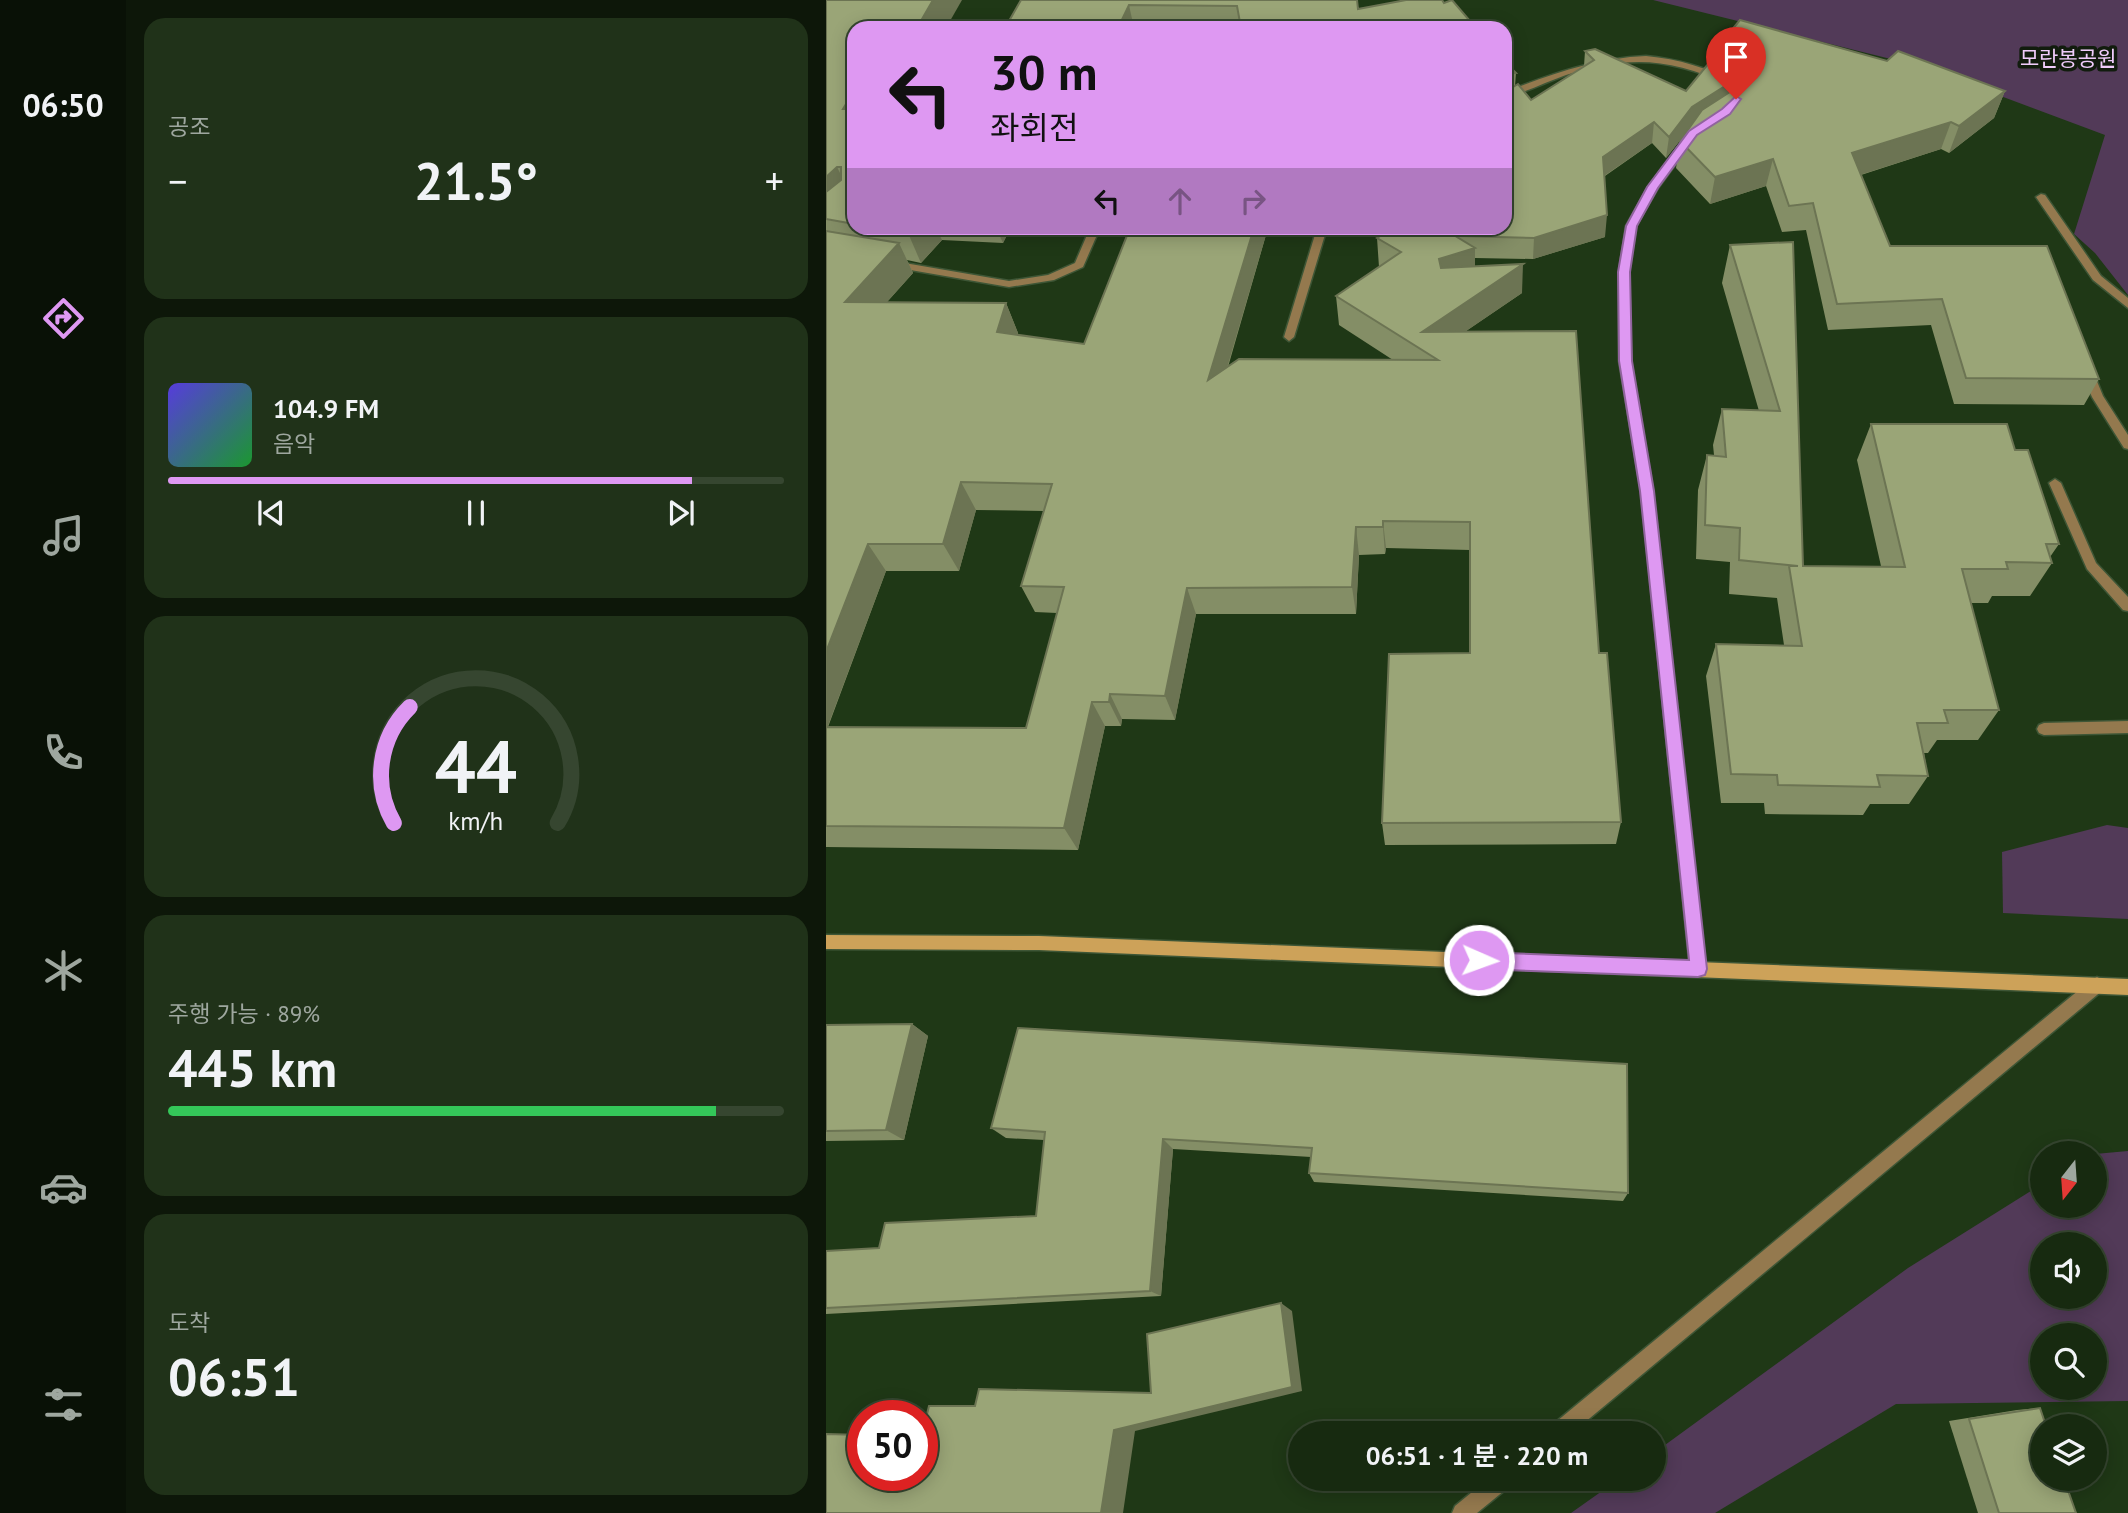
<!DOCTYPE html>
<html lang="ko">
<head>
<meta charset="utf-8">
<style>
  :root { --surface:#172a10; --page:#203219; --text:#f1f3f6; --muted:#9ea79f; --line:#364630; --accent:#de98f2 }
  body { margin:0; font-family:"PT Sans","Noto Sans KR",sans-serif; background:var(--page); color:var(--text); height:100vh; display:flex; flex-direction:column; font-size:26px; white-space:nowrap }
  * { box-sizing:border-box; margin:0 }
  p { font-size:23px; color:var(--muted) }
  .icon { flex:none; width:38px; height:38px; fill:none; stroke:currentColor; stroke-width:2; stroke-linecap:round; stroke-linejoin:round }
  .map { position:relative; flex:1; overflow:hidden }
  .details { display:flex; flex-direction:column; gap:18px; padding:18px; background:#0d1709; width:700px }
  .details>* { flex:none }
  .top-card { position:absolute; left:21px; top:21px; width:665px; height:214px; border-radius:21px; box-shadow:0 4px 18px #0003,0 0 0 2px var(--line); background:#de98f2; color:#111; overflow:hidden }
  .needle { width:46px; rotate:197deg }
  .tools { position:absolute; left:1204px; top:1141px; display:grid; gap:14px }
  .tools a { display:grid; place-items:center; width:77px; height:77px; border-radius:50%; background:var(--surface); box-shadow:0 4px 18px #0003,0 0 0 2px var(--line); font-size:35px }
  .speed { position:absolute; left:21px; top:1400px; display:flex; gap:14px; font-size:35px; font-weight:700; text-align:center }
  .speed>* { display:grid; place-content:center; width:91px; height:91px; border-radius:50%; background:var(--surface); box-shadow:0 4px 18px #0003,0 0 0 2px var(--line); line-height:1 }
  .speed .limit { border:10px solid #d22; background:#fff; color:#111 }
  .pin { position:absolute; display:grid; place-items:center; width:60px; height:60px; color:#fff; margin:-72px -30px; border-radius:50% 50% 50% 0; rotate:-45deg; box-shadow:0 0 7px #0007 }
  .pin .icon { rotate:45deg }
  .me { position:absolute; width:77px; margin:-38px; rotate:92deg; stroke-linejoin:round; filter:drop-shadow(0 0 5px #0008) }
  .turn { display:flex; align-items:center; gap:24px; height:147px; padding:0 28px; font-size:32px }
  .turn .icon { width:91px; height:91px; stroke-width:2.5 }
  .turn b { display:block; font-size:49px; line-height:60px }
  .lanes { display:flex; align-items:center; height:66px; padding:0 28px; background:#0003; justify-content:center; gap:35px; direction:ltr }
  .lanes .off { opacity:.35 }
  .big { font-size:52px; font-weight:600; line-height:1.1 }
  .details .widget { flex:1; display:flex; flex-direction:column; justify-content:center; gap:10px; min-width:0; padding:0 24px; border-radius:21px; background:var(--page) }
  .details .dial { align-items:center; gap:0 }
  .dial svg { height:182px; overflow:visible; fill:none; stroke:var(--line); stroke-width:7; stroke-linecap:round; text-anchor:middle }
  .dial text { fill:var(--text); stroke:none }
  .song { display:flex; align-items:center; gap:21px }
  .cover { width:84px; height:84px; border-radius:10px; background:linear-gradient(135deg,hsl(250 70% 55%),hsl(130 70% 35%)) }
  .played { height:7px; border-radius:4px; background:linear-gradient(90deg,var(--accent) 85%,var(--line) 85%) }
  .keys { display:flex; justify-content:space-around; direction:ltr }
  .heat { display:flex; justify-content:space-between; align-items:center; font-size:38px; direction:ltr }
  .charge { height:10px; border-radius:5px; background:linear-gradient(90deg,#34c759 89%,var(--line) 0) }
  .trip { position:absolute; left:462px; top:1421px; width:378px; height:70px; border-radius:35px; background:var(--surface); box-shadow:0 4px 18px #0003,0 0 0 2px var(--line); font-weight:600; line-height:70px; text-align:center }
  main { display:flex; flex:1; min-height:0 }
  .menu { display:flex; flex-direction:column; width:126px; justify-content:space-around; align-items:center; background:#091106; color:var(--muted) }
  .menu .icon { width:49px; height:49px }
  .menu .current { color:var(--accent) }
  .menu b { font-size:32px; color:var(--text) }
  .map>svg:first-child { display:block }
  .green { fill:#523a58; fill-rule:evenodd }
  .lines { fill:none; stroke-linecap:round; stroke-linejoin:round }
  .lane-casing { stroke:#3e5636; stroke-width:3 }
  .street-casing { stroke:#3e5636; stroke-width:3 }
  .secondary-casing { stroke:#3e5636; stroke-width:3 }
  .lane { fill:#94794e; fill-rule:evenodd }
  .street { fill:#94794e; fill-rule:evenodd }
  .secondary { fill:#cda259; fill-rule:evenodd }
  .wall { fill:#848e66; fill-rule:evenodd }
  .shaded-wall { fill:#6c7453 }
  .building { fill:#9aa577; stroke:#6c7453; stroke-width:2 }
  .route { fill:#de98f2; stroke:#90639d; stroke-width:2 }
  .labels { text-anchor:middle; stroke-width:7; stroke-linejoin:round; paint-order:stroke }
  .far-park-label { font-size:21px; fill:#f0ccfb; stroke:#111c0d }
</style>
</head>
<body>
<main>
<nav class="menu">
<b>06:50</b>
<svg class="icon current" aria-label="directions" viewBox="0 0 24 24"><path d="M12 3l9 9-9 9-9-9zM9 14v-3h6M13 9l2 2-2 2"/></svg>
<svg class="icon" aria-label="music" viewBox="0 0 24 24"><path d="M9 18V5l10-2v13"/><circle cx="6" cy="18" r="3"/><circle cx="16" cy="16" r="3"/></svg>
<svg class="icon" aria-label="phone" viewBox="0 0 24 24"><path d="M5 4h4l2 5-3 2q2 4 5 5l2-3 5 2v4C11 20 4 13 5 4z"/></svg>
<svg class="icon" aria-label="climate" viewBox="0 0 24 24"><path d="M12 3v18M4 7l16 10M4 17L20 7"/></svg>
<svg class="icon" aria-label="car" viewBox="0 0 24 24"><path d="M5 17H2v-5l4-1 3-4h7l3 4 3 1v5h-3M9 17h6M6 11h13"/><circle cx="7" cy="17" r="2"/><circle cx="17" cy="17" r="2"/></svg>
<svg class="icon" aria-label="filters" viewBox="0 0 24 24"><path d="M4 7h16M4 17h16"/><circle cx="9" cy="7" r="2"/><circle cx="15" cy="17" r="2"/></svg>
</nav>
<section class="details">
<div class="widget"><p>공조</p>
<div class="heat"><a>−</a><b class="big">21.5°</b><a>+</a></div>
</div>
<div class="widget">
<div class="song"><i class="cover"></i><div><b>104.9 FM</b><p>음악</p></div></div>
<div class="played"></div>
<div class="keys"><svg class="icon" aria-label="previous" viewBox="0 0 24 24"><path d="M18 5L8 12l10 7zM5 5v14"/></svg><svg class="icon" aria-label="pause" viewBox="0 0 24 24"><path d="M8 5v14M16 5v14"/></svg><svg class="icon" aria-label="next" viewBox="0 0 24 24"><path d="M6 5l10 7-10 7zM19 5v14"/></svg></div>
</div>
<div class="widget dial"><svg viewBox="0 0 100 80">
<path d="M14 69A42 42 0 1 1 86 69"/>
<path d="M14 69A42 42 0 0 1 21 18" stroke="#de98f2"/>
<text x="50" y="56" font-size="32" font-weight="700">44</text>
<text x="50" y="72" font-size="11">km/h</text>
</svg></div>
<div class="widget"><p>주행 가능 · 89%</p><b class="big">445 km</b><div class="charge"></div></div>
<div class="widget"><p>도착</p><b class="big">06:51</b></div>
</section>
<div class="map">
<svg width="1302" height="1513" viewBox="0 0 1302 1513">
  <rect width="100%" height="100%" fill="#1f3816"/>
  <g class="green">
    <path d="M827 0H1302V295L1269 253 1248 234 1279 135 1097 67Z"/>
    <path d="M1281 825 1302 828V919L1177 913 1176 852Z"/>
    <path d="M1302 1151V1401L1070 1404 889 1513H745L793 1479H828V1453L1082 1268 1216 1184V1206H1269V1154ZM1269 1244V1297H1216V1244ZM1269 1335V1388H1216V1335Z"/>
  </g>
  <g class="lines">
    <defs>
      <g id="lane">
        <path d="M1271 977 1277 980 1279 985 1277 990 746 1433H723L725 1426 1265 980Z"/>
        <path d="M662 1479H687L684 1486 651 1513H626L629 1506Z"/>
      </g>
      <g id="street">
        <path d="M820 56C853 59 881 68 911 82L915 99 908 107H902L900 105 905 99 904 85C844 58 803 55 740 75 720 82 700 92 679 98V92C726 74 770 58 820 56Z"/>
        <path d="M860 137 868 139 832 188 810 226 803 272 805 361 827 491 880 969 877 974 872 976 867 974 864 969 815 491 793 361V272L800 226 822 187Z"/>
        <path d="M1215 194 1219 195 1275 276 1302 298V308L1267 280 1210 197Z"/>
        <path d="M264 228H274L257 267 228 280 183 287 67 267 62 264 67 261 183 281 222 275 249 263Z"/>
        <path d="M491 228H501L468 337 463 341 458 337Z"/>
        <path d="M1260 365 1266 369 1277 396 1302 435V449L1298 448 1266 397 1254 369Z"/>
        <path d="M1229 479 1235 483 1270 563 1302 597V611L1297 610 1261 569 1223 483Z"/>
        <path d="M1302 721V733L1218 735 1213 733 1211 729 1213 725 1218 723Z"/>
      </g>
      <path id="secondary" d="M0 935 213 936 1302 979V995L213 950 0 949Z"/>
    </defs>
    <use href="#lane" class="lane-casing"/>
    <use href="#street" class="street-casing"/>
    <use href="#secondary" class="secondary-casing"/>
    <use href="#lane" class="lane"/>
    <use href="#street" class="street"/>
    <use href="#secondary" class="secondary"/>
  </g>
  <g class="wall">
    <path d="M0 0 28 28V228H191L189 233H182L177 243 116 240 95 263 81 260 87 273 61 302 180 303 192 333V335L258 344 304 228H442L402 367 567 360 513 325 510 296 553 267 551 238 679 228V70L690 73 689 86 705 100 758 66 759 51 860 91 892 60 895 43 1061 61 1179 91 1168 118 1123 153 1115 149 1035 175 1064 246 1273 379 1258 405 1128 404 1105 325 1002 330 980 230 956 232 940 186 884 204 850 168 854 141 863 129 840 158 826 143 779 176V237L707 259 649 258V266L696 293 640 331 773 653 795 822 790 844 559 845 556 823 644 653V550L560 548 559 554 533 555 530 614H370L349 720 296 719 295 726H279L252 850 0 847ZM906 77 912 80 913 84 903 92ZM150 510 218 511 195 586 209 612 231 613 200 728 2 727 60 571H133Z"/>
    <path d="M195 0 532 9 618 3 650 28H179Z"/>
    <path d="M967 242 977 566H1055L1031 460 1045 424 1189 450 1233 544 1224 557 1226 563 1204 596H1166L1162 603H1145L1173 710 1152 740H1111L1102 753H1098L1102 776 1083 804H1044L1037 815 939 814 938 803H895L880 676 890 644 958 645 951 598 903 594 904 562 870 559 872 490 881 455H888L887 445 896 409 933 411 896 283 904 245Z"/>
    <path d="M86 1024 102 1036 78 1140 0 1141V1025Z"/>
    <path d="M192 1028 802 1193 797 1201 488 1182 483 1173 485 1157 347 1149 335 1296 0 1314V1251L53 1248 210 1216 218 1140 180 1138 165 1128Z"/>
    <path d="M1214 1408 1250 1513H1152L1123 1421 1191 1410Z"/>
  </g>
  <g class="shaded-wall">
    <path d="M107 0H136L120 28H86Z"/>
    <path d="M303 5 308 28H292Z"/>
    <path d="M906 77 902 98 863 129 840 158 843 137 866 107Z"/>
    <path d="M28 91V132L17 109Z"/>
    <path d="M1179 91 1168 118 1123 153 1133 126Z"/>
    <path d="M828 122 826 143 775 178 777 157Z"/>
    <path d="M1125 122 1115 149 1018 180 1026 153Z"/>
    <path d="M947 159 940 186 884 204 889 177Z"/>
    <path d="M11 167 26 197 0 219V177Z"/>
    <path d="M781 215 779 237 707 259 708 238Z"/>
    <path d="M87 228H110L116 240 95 263 82 233Z"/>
    <path d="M170 228H180L182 233 177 243Z"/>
    <path d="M428 228H442L389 409 382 380Z"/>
    <path d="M73 243 87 273 35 331 19 302Z"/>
    <path d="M649 248V277L614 288 613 259Z"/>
    <path d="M697 264 696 293 605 355 596 332Z"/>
    <path d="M180 303 192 333 183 362 171 332Z"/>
    <path d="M135 482 150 510 133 571 117 544Z"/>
    <path d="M557 521 560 548 559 554 557 527Z"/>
    <path d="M530 527 533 555 530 614 526 587Z"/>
    <path d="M42 544 60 571 0 731V652Z"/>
    <path d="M361 588 370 614 349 720 339 696Z"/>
    <path d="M284 694 296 719 295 726 283 702Z"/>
    <path d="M266 702 279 726 252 850 238 828Z"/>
    <path d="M86 1024 102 1036 78 1140 60 1130Z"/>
    <path d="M337 1139 347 1149 335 1296 324 1291Z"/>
    <path d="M455 1303 466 1311 476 1391 309 1431 297 1513H275L288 1430Z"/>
  </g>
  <g class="building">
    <path d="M0 0H107L92 26 86 28H28V91L17 109H28V224L0 219V192L15 180V167H11L0 177Z"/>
    <path d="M195 0H531L532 9 580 0H616L618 3 626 0 650 28H415L411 6 303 5 292 28H179Z"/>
    <path d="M914 20 1061 61 1072 51 1179 91 1133 126 1125 122 1026 153 1064 246H1221L1273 379 1140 378 1116 299 1011 304 987 203 963 206 947 159 889 177 854 141 876 110 910 88 922 74 917 53 895 43Z"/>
    <path d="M769 49 860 91 887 58 905 65 906 77 899 86 866 107 843 137 828 122 777 157 781 215 708 238 631 236 616 228H679V92L692 84 705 100 768 60 759 51Z"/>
    <path d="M686 69 690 73 679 74V70Z"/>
    <path d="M48 228H87L82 233Z"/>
    <path d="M304 228H428L382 380 413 359 612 360 510 296 575 252 551 238 568 228H616L649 248 613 259 615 268 697 264 596 332 750 331 773 653H781L795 822 556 823 563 654 644 653V522L557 521V527H530L526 587 361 588 339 696 284 694 283 702H266L238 828 0 826V727L200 728 238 587 195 586 226 484 135 482 117 544H42L0 652V231L73 243 19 302 180 303 171 332 258 344Z"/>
    <path d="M967 242 977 566 1079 567 1045 424H1181L1189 450H1202L1233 544H1220L1226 563 1180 562 1182 569H1136L1173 710H1118L1122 723H1091L1102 776 1051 775 1054 787 952 785 951 775 905 774 890 644 976 646 963 566H972L913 560 914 528 879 525 881 455 900 457 896 409 954 411 904 245Z"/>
    <path d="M86 1024 60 1130 0 1131V1025Z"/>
    <path d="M192 1028 801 1064 802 1193 483 1173 486 1148 337 1139 324 1291 0 1308V1251L53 1248 59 1223 210 1216 219 1132 165 1128Z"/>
    <path d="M455 1303 466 1387 288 1430 275 1513H0V1434L37 1435V1475H96V1434L103 1406H149L153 1389 325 1393 321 1334Z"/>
    <path d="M1214 1408 1220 1426H1216V1479H1238L1250 1513H1173L1143 1419Z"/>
  </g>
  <path class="route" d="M910 96 915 99 904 114 871 135 832 188 811 226 804 272 806 361 828 491 881 969 879 975 872 977 653 969 647 966 644 960 647 954 653 952 863 960 814 491 793 361 792 272 800 226 821 187 863 131 896 109Z"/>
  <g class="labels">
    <g class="far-park-label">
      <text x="1242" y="66">모란봉공원</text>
    </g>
  </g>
</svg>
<div class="tools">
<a><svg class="needle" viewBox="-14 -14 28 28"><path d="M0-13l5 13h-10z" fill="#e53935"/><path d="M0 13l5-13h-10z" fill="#9ea79f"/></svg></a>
<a><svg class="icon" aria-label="sound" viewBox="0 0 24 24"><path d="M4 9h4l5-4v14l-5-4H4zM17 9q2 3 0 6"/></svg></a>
<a><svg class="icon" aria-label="search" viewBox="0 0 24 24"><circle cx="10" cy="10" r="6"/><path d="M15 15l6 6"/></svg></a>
<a><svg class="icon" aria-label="layers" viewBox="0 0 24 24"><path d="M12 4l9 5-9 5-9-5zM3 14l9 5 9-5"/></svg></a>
</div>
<div class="speed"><div class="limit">50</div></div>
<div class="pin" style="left:910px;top:99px;background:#d93025"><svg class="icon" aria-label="arrive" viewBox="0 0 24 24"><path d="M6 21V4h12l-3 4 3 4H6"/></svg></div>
<svg class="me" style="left:653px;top:960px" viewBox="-20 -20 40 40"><circle r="17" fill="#de98f2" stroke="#fff" stroke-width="3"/><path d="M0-11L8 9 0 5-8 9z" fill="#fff"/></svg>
<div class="trip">06:51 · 1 분 · 220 m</div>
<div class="top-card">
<div class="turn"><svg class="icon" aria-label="left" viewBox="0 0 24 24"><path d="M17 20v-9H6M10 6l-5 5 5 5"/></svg><div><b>30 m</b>좌회전</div></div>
<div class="lanes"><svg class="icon" aria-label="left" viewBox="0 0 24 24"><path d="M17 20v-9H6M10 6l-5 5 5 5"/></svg><svg class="icon off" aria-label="ahead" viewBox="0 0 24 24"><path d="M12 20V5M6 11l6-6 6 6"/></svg><svg class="icon off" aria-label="right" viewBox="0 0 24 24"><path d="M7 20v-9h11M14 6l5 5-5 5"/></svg></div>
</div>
</div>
</main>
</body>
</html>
